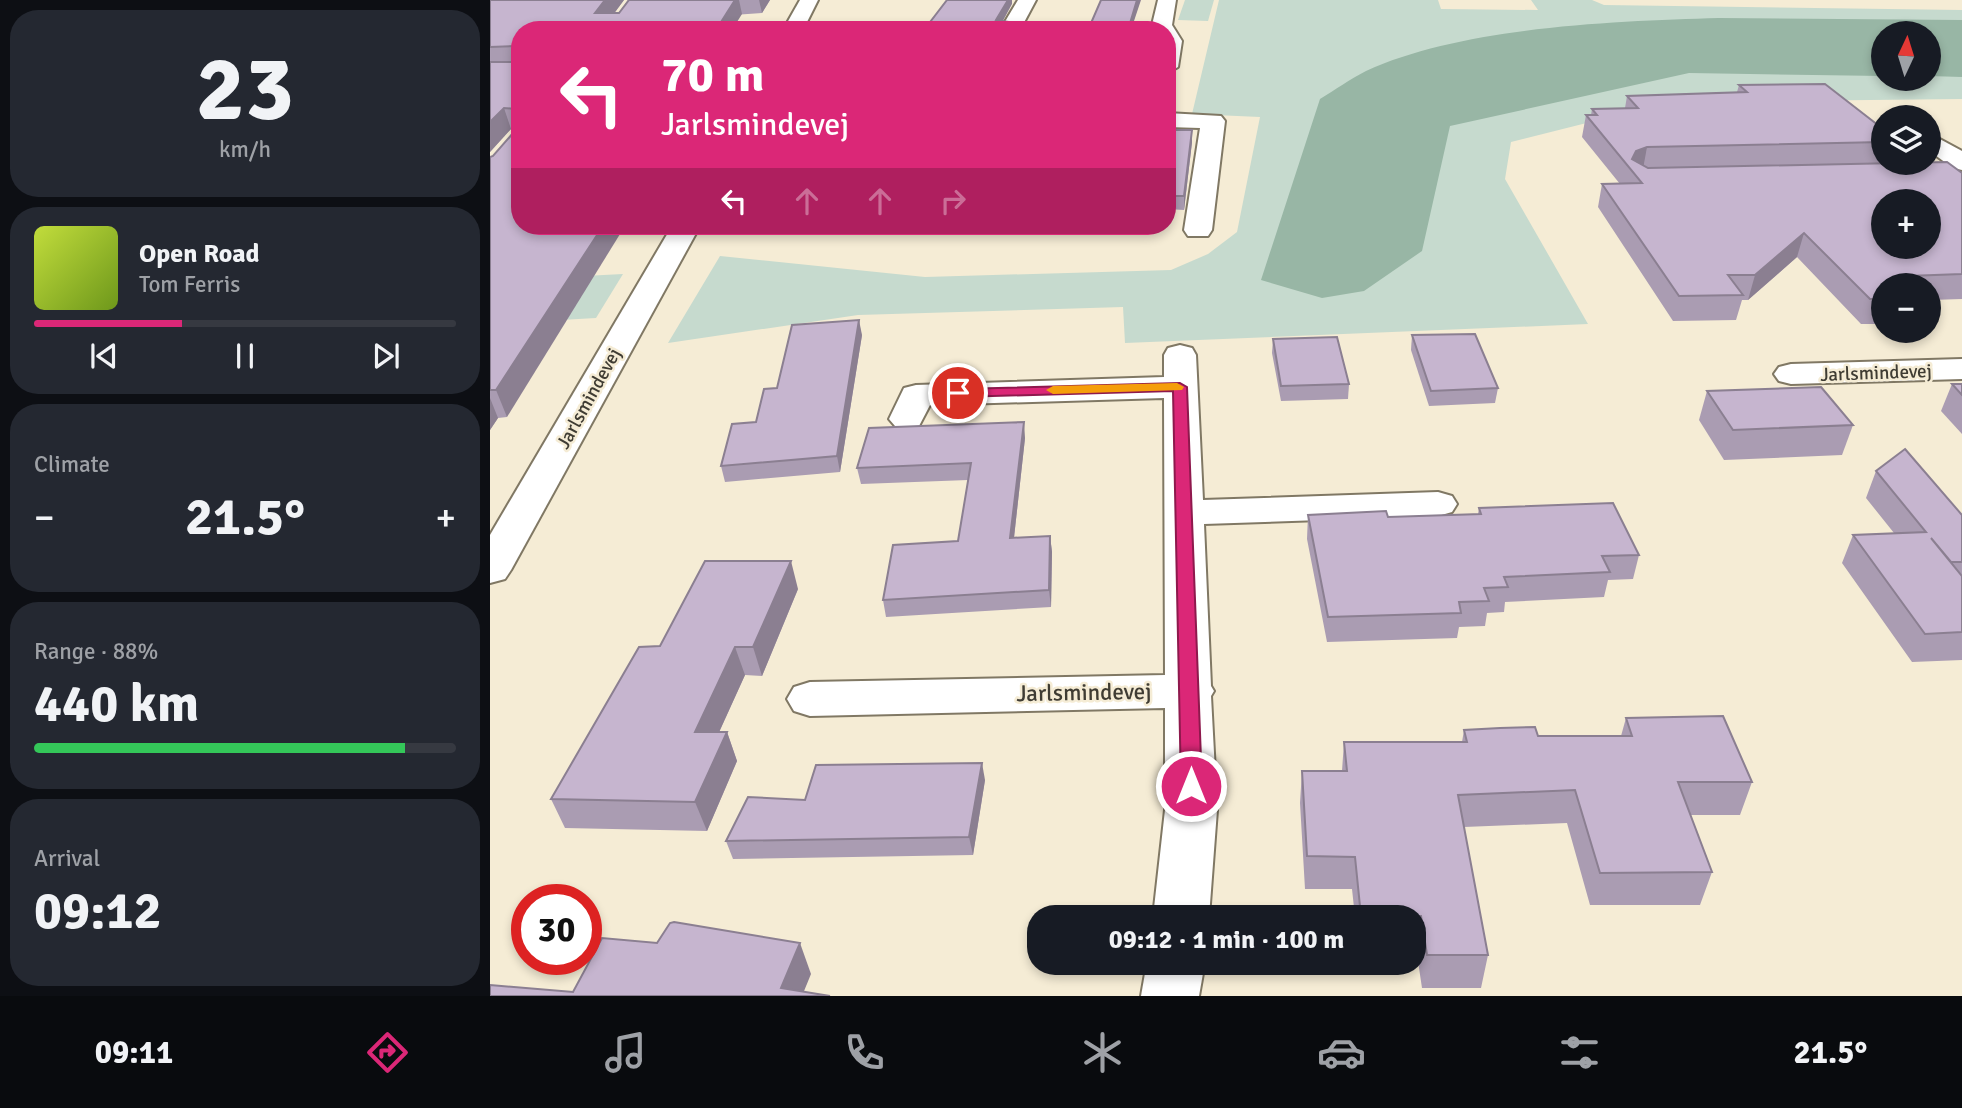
<!DOCTYPE html>
<html lang="en">
<head>
<meta charset="utf-8">
<style>
  :root { --surface:#171b24; --page:#242831; --text:#f1f3f6; --muted:#9ea1a6; --line:#363941; --accent:#db2777 }
  body { margin:0; font-family:Signika,sans-serif; background:var(--page); color:var(--text); height:100vh; display:flex; flex-direction:column; font-size:26px; white-space:nowrap }
  * { box-sizing:border-box; margin:0 }
  p { font-size:23px; color:var(--muted) }
  .icon { flex:none; width:38px; height:38px; fill:none; stroke:currentColor; stroke-width:2; stroke-linecap:round; stroke-linejoin:round }
  .map { position:relative; flex:1; overflow:hidden }
  .panel { display:flex; flex-direction:column; gap:10px; padding:10px; background:#0d0f14; width:490px }
  .panel>* { flex:none }
  .guide { position:absolute; left:21px; top:21px; width:665px; height:214px; border-radius:28px; box-shadow:0 4px 10px #0003; background:#db2777; color:#fff; overflow:hidden }
  .needle { width:46px; rotate:4deg }
  .buttons { position:absolute; left:1381px; top:21px; display:grid; gap:14px }
  .buttons a { display:grid; place-items:center; width:70px; height:70px; border-radius:50%; background:var(--surface); box-shadow:0 4px 10px #0003; font-size:35px }
  .speed { position:absolute; left:21px; top:884px; display:flex; gap:14px; font-size:35px; font-weight:700; text-align:center }
  .speed>* { display:grid; place-content:center; width:91px; height:91px; border-radius:50%; background:var(--surface); box-shadow:0 4px 10px #0003; line-height:1 }
  .speed .limit { border:10px solid #d22; background:#fff; color:#111 }
  .pin { position:absolute; display:grid; place-items:center; width:60px; height:60px; color:#fff; margin:-30px; border:4px solid #fff; border-radius:50%; box-shadow:0 2px 7px #0007 }
  .me { position:absolute; width:77px; margin:-38px; rotate:0deg; stroke-linejoin:round; filter:drop-shadow(0 0 5px #0008) }
  .turn { display:flex; align-items:center; gap:24px; height:147px; padding:0 35px; font-size:32px }
  .turn .icon { width:91px; height:91px; stroke-width:2.5 }
  .turn b { display:block; font-size:49px; line-height:60px }
  .lanes { display:flex; align-items:center; height:66px; padding:0 35px; background:#0003; justify-content:center; gap:35px; direction:ltr }
  .lanes .off { opacity:.35 }
  .big { font-size:52px; font-weight:700; line-height:1.1 }
  .panel .widget { flex:1; display:flex; flex-direction:column; justify-content:center; gap:10px; min-width:0; padding:0 24px; border-radius:28px; background:var(--page) }
  .panel .dial { align-items:center; gap:0 }
  .dial b { font-size:91px; line-height:1 }
  .song { display:flex; align-items:center; gap:21px }
  .cover { width:84px; height:84px; border-radius:10px; background:linear-gradient(135deg,hsl(70 70% 55%),hsl(80 70% 35%)) }
  .played { height:7px; border-radius:4px; background:linear-gradient(90deg,var(--accent) 35%,var(--line) 35%) }
  .keys { display:flex; justify-content:space-around; direction:ltr }
  .heat { display:flex; justify-content:space-between; align-items:center; font-size:38px; direction:ltr }
  .charge { height:10px; border-radius:5px; background:linear-gradient(90deg,#34c759 88%,var(--line) 0) }
  .trip { position:absolute; left:537px; top:905px; width:399px; height:70px; border-radius:28px; background:var(--surface); box-shadow:0 4px 10px #0003; font-weight:700; line-height:70px; text-align:center }
  .menu { display:flex; height:112px; justify-content:space-around; align-items:center; background:#090b0e; color:var(--muted) }
  .menu .icon { width:49px; height:49px }
  .menu .on { color:var(--accent) }
  .menu b { font-size:32px; color:var(--text) }
  main { display:flex; flex:1; min-height:0 }
  .map>svg:first-child { display:block }
  .green { fill:#c6dace; fill-rule:evenodd }
  .forest { fill:#98b6a5 }
  .lines { fill:none; stroke-linecap:round; stroke-linejoin:round }
  .minor-casing { stroke:#807864; stroke-width:4 }
  .tertiary-casing { stroke:#807864; stroke-width:4 }
  .minor { fill:#fff; fill-rule:evenodd }
  .tertiary { fill:#fff; fill-rule:evenodd }
  .wall { fill:#aa9cb2 }
  .shaded-wall { fill:#8b7f91 }
  .building { fill:#c6b5cf; stroke:#8b7f91; stroke-width:2; fill-rule:evenodd }
  .route { fill:#db2777; stroke:#8e194d; stroke-width:2 }
  .slow { fill:#f59e0b }
  .labels { text-anchor:middle; stroke-width:5; stroke-linejoin:round; paint-order:stroke }
  .street-label { font-size:19px; fill:#3f3c33; stroke:#f5ecd5 }
  .near-street-label { font-size:23px; fill:#3f3c33; stroke:#f5ecd5 }
</style>
</head>
<body>
<main>
<section class="panel">
<div class="widget dial"><b>23</b><p>km/h</p></div>
<div class="widget">
<div class="song"><i class="cover"></i><div><b>Open Road</b><p>Tom Ferris</p></div></div>
<div class="played"></div>
<div class="keys"><svg class="icon" aria-label="previous" viewBox="0 0 24 24"><path d="M18 5L8 12l10 7zM5 5v14"/></svg><svg class="icon" aria-label="pause" viewBox="0 0 24 24"><path d="M8 5v14M16 5v14"/></svg><svg class="icon" aria-label="next" viewBox="0 0 24 24"><path d="M6 5l10 7-10 7zM19 5v14"/></svg></div>
</div>
<div class="widget"><p>Climate</p>
<div class="heat"><a>−</a><b class="big">21.5°</b><a>+</a></div>
</div>
<div class="widget"><p>Range · 88%</p><b class="big">440 km</b><div class="charge"></div></div>
<div class="widget"><p>Arrival</p><b class="big">09:12</b></div>
</section>
<div class="map">
<svg width="1472" height="996" viewBox="0 0 1472 996">
  <rect width="100%" height="100%" fill="#f5ecd5"/>
  <g class="green">
    <path d="M695 0H724L718 21 688 20Z"/>
    <path d="M729 0H948L951 9 1048 10 1041 0H1102L1114 5 1472 10V99L1180 102 1021 142 1015 179 1098 324 635 343 633 307 368 315 178 343 230 256 435 277 681 270 718 254 747 232 770 117 702 114ZM1393 33H1438V79H1393Z"/>
    <path d="M133 274 106 318 0 324V281Z"/>
  </g>
  <path class="forest" d="M1229 18 1472 20V77L1439 76 1438 33H1393V76L1199 73 960 126 932 251 874 291 832 298 771 280 830 99C845 90 860 79 876 71 971 27 1124 21 1229 18Z"/>
  <g class="lines">
    <defs>
      <g id="minor">
        <path d="M528 0H546L530 30H510Z"/>
        <path d="M668 0H686L682 25 692 41 688 67 677 73V30H665L662 25Z"/>
        <path d="M677 113 731 116 735 121 722 230 718 236H698L694 230 710 128 677 127Z"/>
        <path d="M1446 137 1472 151V170L1463 168 1438 150V139Z"/>
        <path d="M690 345 702 348 706 355 713 500 948 492 962 496 967 504 962 512 948 516 714 524 721 686 724 691 721 696 727 810 719 917H663L675 810V708L320 716 304 711 297 699 304 687 320 682 675 675 674 398 440 405 429 426 417 430 405 426 399 419 414 388 426 385 674 377V355L678 348Z"/>
        <path d="M1472 359V379L1301 384 1289 381 1284 374 1289 367 1301 364Z"/>
        <path d="M657 962H715L709 996H651Z"/>
      </g>
      <g id="tertiary">
        <path d="M310 0H328L313 30H293Z"/>
        <path d="M182 226H210L21 570 15 579 0 583V535Z"/>
      </g>
    </defs>
    <use href="#minor" class="minor-casing"/>
    <use href="#tertiary" class="tertiary-casing"/>
    <use href="#minor" class="minor"/>
    <use href="#tertiary" class="tertiary"/>
  </g>
  <g class="wall">
    <path d="M0 0H134L124 13H129L138 0H280L272 13 30 30 17 417 8 418 0 430V157L3 156 24 132V130L21 129 0 152Z"/>
    <path d="M1249 85 1393 129V163L1472 173V299L1441 300 1438 306V285H1393V324H1371L1307 257 1258 300H1252L1246 320 1183 321 1108 207 1112 184H1130L1092 137 1096 115H1101L1102 109 1135 108 1137 96 1247 92Z"/>
    <path d="M677 130 702 142 694 210 677 209Z"/>
    <path d="M372 335 350 472 235 482 231 466 266 422 287 388Z"/>
    <path d="M922 335 1008 388 1005 403 939 406 921 350Z"/>
    <path d="M783 339 859 384 858 399 791 401 782 353Z"/>
    <path d="M1462 384H1472V434L1451 411Z"/>
    <path d="M1217 391 1363 425 1352 455 1234 460 1209 420Z"/>
    <path d="M535 438 524 538 560 536 562 552 561 607 396 617 393 600 468 541 478 480 371 484 367 468Z"/>
    <path d="M1386 471 1472 515V660L1422 662 1352 563 1363 535 1404 533 1376 498Z"/>
    <path d="M989 508 1149 555 1143 579 1118 580 1114 597 1015 602 1014 612 997 613 995 626 969 627 967 638 837 642 817 539 818 515 898 517 988 514Z"/>
    <path d="M308 589 272 676 255 675 229 732H237L247 761 217 831 75 828 61 799 170 646Z"/>
    <path d="M1136 718 1262 782 1250 815H1200L1222 872 1210 905H1100L1077 823 974 827 998 955 991 988H932L926 948H924V917H865L862 889H815L810 803 812 771H852L854 742H972L974 730 1048 736H1131Z"/>
    <path d="M495 780 483 855 243 859 236 841 315 800Z"/>
  </g>
  <g class="shaded-wall">
    <path d="M115 0H134L112 30 105 13Z"/>
    <path d="M245 0H249L252 14 242 30H226Z"/>
    <path d="M269 0H280L272 13Z"/>
    <path d="M518 0H522V4L508 30 506 20Z"/>
    <path d="M647 0H651L641 30H638Z"/>
    <path d="M14 108 21 129 0 152V122Z"/>
    <path d="M702 130V142L694 210V196Z"/>
    <path d="M1157 147 1153 169 1142 159 1146 151Z"/>
    <path d="M113 226H135L17 417 6 390Z"/>
    <path d="M1314 233 1307 257 1258 300 1265 275Z"/>
    <path d="M369 320 372 335 350 472 347 456Z"/>
    <path d="M0 398 8 418 0 430Z"/>
    <path d="M534 422 535 438 522 555 520 538Z"/>
    <path d="M560 536 562 552 561 607 559 590Z"/>
    <path d="M301 561 308 589 272 676 263 647Z"/>
    <path d="M245 647 255 675 216 761 205 732Z"/>
    <path d="M237 732 247 761 217 831 205 802Z"/>
    <path d="M492 763 495 780 483 855 479 837Z"/>
    <path d="M310 943 321 974 312 996 291 988Z"/>
  </g>
  <g class="building">
    <path d="M0 0H115L105 13H129L139 0H245L226 30H30V226H113L6 390H0V157L3 156 24 132 25 109 14 108 0 122V62H25V46L0 47Z"/>
    <path d="M457 0H518L506 20 519 22 515 30H434Z"/>
    <path d="M611 0H647L638 30H598Z"/>
    <path d="M1335 84 1393 129V142L1157 147 1146 151 1142 159 1158 168 1457 162 1472 173V274L1419 276 1429 285H1393V299H1380L1314 233 1265 275H1238L1253 295 1189 296 1112 184 1152 183 1096 115H1107L1102 109 1148 108 1137 96 1257 92 1249 85ZM1393 201H1438V247H1393Z"/>
    <path d="M677 130H702L694 196H677Z"/>
    <path d="M369 320 347 456 231 466 242 424 266 422 274 389 287 388 302 325Z"/>
    <path d="M985 334 1008 388 941 391 922 335Z"/>
    <path d="M847 337 859 384 791 386 783 339Z"/>
    <path d="M1462 384H1472V395Z"/>
    <path d="M1331 387 1363 425 1243 430 1217 391Z"/>
    <path d="M534 422 520 538 560 536 559 590 393 600 403 545 468 541 481 463 367 468 379 428Z"/>
    <path d="M1415 449 1472 515V562H1461L1441 538 1472 576V632L1435 634 1363 535 1436 532 1386 471Z"/>
    <path d="M1123 503 1149 555 1112 556 1120 572 1014 577 1018 587 994 588 999 601 969 602 971 613 838 617 818 515 896 511 898 517 991 514 989 508Z"/>
    <path d="M215 561H301L263 647H245L205 732H237L205 802 61 799 149 647 170 646Z"/>
    <path d="M1233 716 1262 782H1188L1222 872 1110 873 1085 790 968 795 998 955H937L931 916H871L865 857 817 856 812 771H857L854 742H977L974 730 1010 728 1045 727 1048 736H1142L1136 718Z"/>
    <path d="M492 763 479 837 236 841 258 797 315 800 326 765Z"/>
    <path d="M184 922 310 943 291 988 340 996H0V985L83 992 112 938 167 943 180 923Z"/>
  </g>
  <path class="route" d="M690 383 697 387 712 786 709 792H694L691 786 683 391 468 397 461 393 468 389Z"/>
  <path class="slow" d="M687 383 694 387 692 390 563 394 556 390 563 386Z"/>
  <g class="labels">
    <g class="street-label">
      <text transform="translate(1386 372) rotate(-2)" y="7">Jarlsmindevej</text>
      <text transform="translate(98 398) rotate(-61)" y="7">Jarlsmindevej</text>
    </g>
    <g class="near-street-label">
      <text transform="translate(594 692) rotate(-1)" y="8">Jarlsmindevej</text>
    </g>
  </g>
</svg>
<div class="buttons">
<a><svg class="needle" viewBox="-14 -14 28 28"><path d="M0-13l5 13h-10z" fill="#e53935"/><path d="M0 13l5-13h-10z" fill="#9ea1a6"/></svg></a>
<a><svg class="icon" aria-label="layers" viewBox="0 0 24 24"><path d="M12 4l9 5-9 5-9-5zM3 14l9 5 9-5"/></svg></a>
<a>+</a>
<a>−</a>
</div>
<div class="speed"><div class="limit">30</div></div>
<div class="pin" style="left:468px;top:393px;background:#d93025"><svg class="icon" aria-label="arrive" viewBox="0 0 24 24"><path d="M6 21V4h12l-3 4 3 4H6"/></svg></div>
<svg class="me" style="left:701px;top:786px" viewBox="-20 -20 40 40"><circle r="17" fill="#db2777" stroke="#fff" stroke-width="3"/><path d="M0-11L8 9 0 5-8 9z" fill="#fff"/></svg>
<div class="trip">09:12 · 1 min · 100 m</div>
<div class="guide">
<div class="turn"><svg class="icon" aria-label="left" viewBox="0 0 24 24"><path d="M17 20v-9H6M10 6l-5 5 5 5"/></svg><div><b>70 m</b>Jarlsmindevej</div></div>
<div class="lanes"><svg class="icon" aria-label="left" viewBox="0 0 24 24"><path d="M17 20v-9H6M10 6l-5 5 5 5"/></svg><svg class="icon off" aria-label="ahead" viewBox="0 0 24 24"><path d="M12 20V5M6 11l6-6 6 6"/></svg><svg class="icon off" aria-label="ahead" viewBox="0 0 24 24"><path d="M12 20V5M6 11l6-6 6 6"/></svg><svg class="icon off" aria-label="right" viewBox="0 0 24 24"><path d="M7 20v-9h11M14 6l5 5-5 5"/></svg></div>
</div>
</div>
</main>
<nav class="menu">
<b>09:11</b>
<svg class="icon on" aria-label="directions" viewBox="0 0 24 24"><path d="M12 3l9 9-9 9-9-9zM9 14v-3h6M13 9l2 2-2 2"/></svg>
<svg class="icon" aria-label="music" viewBox="0 0 24 24"><path d="M9 18V5l10-2v13"/><circle cx="6" cy="18" r="3"/><circle cx="16" cy="16" r="3"/></svg>
<svg class="icon" aria-label="phone" viewBox="0 0 24 24"><path d="M5 4h4l2 5-3 2q2 4 5 5l2-3 5 2v4C11 20 4 13 5 4z"/></svg>
<svg class="icon" aria-label="climate" viewBox="0 0 24 24"><path d="M12 3v18M4 7l16 10M4 17L20 7"/></svg>
<svg class="icon" aria-label="car" viewBox="0 0 24 24"><path d="M5 17H2v-5l4-1 3-4h7l3 4 3 1v5h-3M9 17h6M6 11h13"/><circle cx="7" cy="17" r="2"/><circle cx="17" cy="17" r="2"/></svg>
<svg class="icon" aria-label="filters" viewBox="0 0 24 24"><path d="M4 7h16M4 17h16"/><circle cx="9" cy="7" r="2"/><circle cx="15" cy="17" r="2"/></svg>
<b>21.5°</b>
</nav>
</body>
</html>
